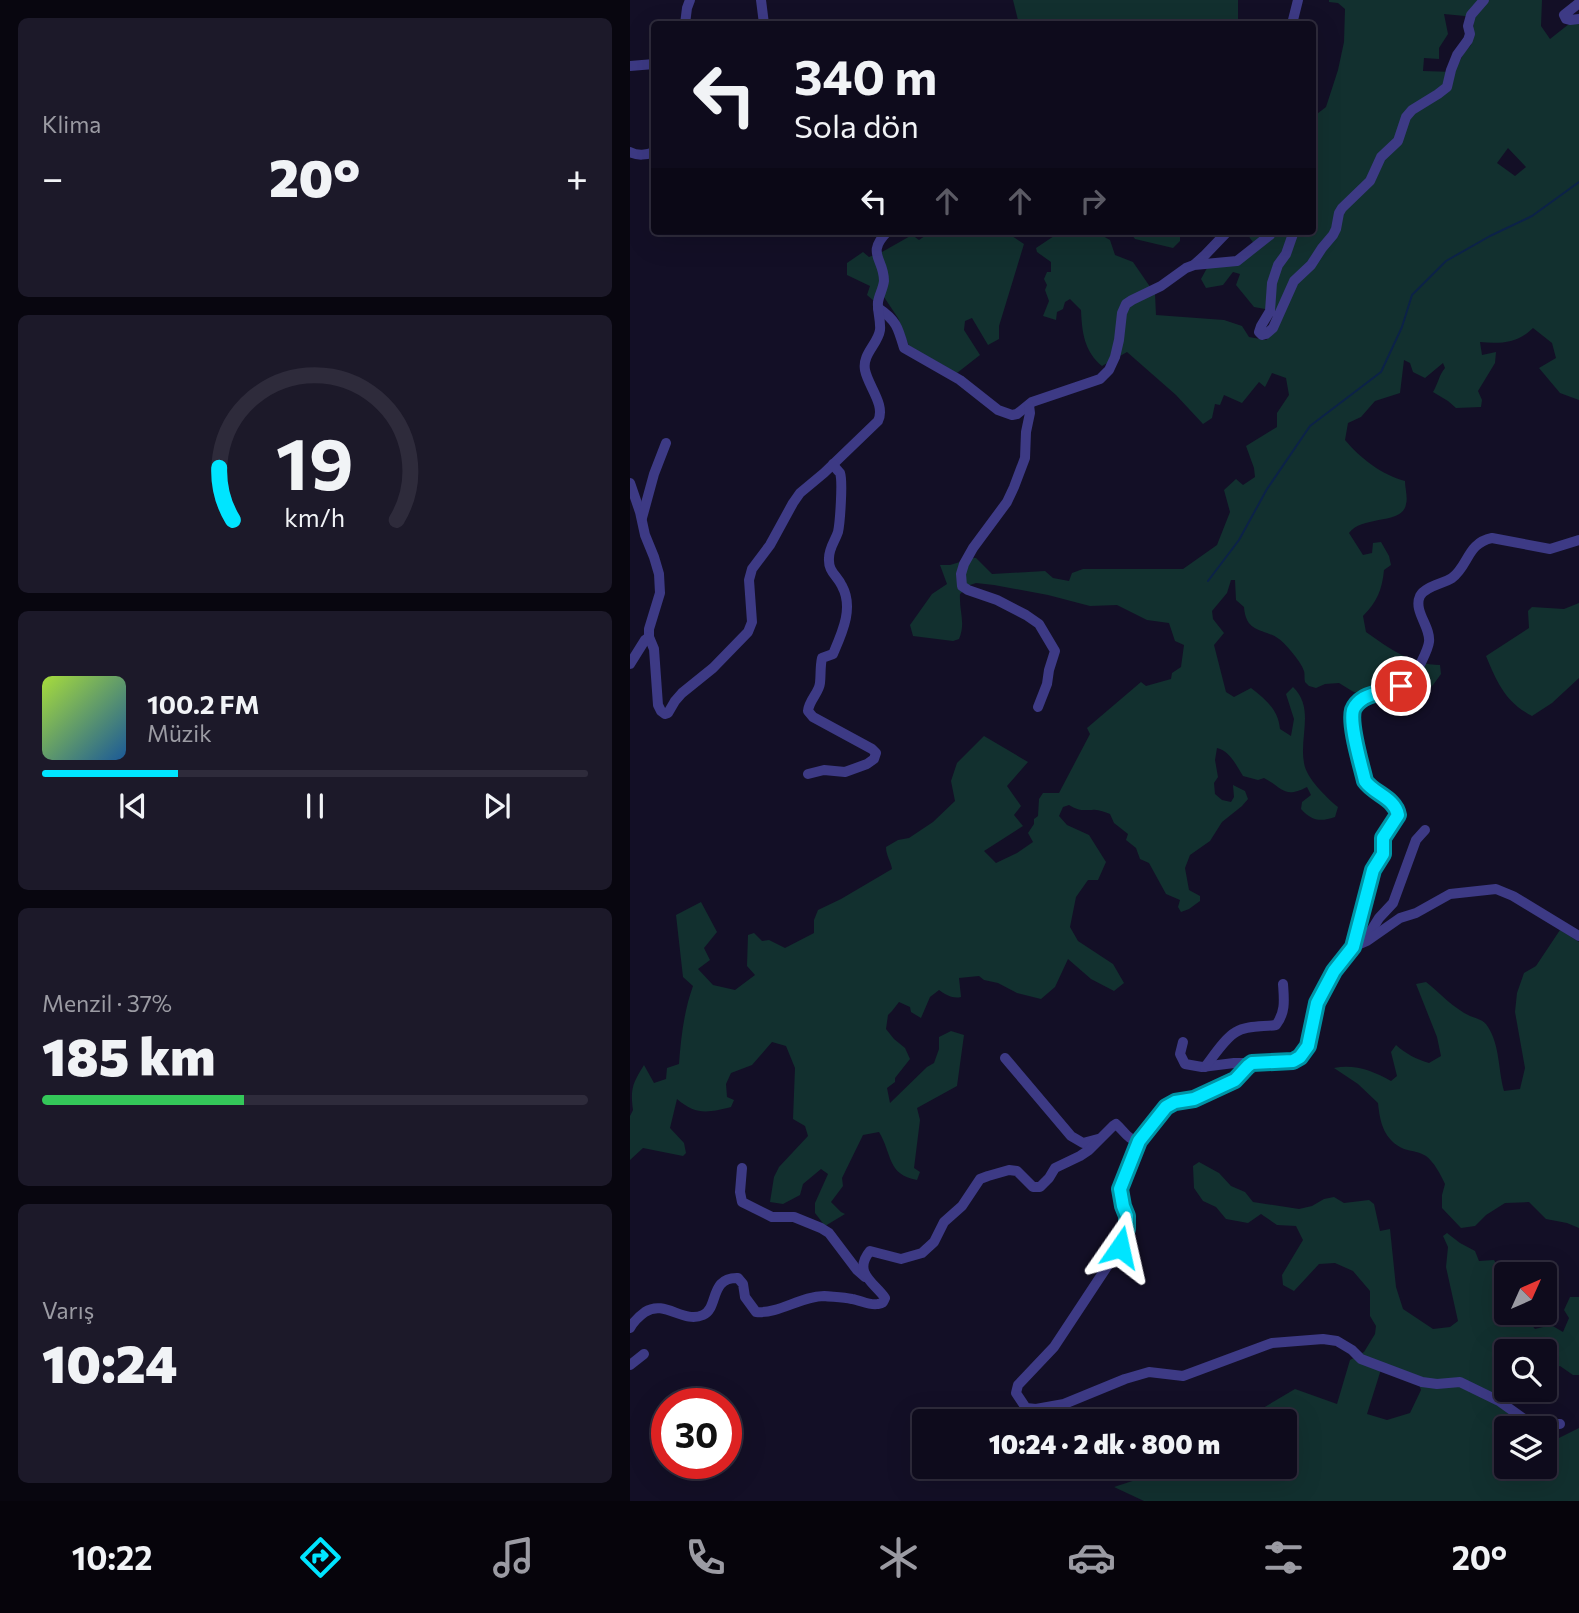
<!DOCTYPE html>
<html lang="tr">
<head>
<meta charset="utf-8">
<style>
  :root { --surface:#0e0b1c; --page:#1c1929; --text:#f1f3f6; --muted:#9b9ba3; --line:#2e2b3b; --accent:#00e5ff }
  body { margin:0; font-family:Commissioner,sans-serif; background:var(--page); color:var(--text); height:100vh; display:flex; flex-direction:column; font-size:26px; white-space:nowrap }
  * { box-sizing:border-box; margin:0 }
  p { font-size:23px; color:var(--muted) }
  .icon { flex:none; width:38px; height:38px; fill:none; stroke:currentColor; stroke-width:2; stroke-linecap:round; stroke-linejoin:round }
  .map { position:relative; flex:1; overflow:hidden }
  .drawer { display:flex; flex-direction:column; gap:18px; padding:18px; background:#08060f; width:630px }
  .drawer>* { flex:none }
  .guide { position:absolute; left:21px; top:21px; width:665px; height:214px; border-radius:7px; box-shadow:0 7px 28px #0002,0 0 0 2px var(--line); background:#0e0b1c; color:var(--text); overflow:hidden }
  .needle { width:46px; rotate:45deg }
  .tools { position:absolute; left:864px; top:1262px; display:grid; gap:14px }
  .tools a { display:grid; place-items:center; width:63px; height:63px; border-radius:7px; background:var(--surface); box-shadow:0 7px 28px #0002,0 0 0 2px var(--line); font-size:35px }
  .speed { position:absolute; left:21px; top:1388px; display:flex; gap:14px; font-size:35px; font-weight:700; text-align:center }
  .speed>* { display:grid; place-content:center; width:91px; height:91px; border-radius:50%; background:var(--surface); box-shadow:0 7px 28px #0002,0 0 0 2px var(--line); line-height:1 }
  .speed .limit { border:10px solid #d22; background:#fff; color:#111 }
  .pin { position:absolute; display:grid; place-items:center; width:60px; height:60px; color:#fff; margin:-30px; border:4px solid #fff; border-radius:50%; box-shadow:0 2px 7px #0007 }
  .me { position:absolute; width:77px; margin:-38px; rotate:11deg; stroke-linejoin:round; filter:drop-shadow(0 0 5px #0008) }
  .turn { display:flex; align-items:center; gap:24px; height:147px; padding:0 28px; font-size:32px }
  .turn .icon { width:91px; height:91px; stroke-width:2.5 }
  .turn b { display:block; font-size:49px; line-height:60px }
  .lanes { display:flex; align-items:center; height:66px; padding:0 28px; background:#0003; justify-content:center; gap:35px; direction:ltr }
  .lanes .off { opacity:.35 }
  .big { font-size:52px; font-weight:800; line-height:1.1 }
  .drawer .widget { flex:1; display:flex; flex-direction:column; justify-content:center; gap:10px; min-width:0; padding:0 24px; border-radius:10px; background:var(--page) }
  .drawer .dial { align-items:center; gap:0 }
  .dial svg { height:182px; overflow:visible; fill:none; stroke:var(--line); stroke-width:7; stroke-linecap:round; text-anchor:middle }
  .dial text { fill:var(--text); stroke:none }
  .song { display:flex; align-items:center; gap:21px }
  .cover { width:84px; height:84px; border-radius:10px; background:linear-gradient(135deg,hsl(80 70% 55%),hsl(210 70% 35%)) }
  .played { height:7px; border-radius:4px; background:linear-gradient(90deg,var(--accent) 25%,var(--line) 25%) }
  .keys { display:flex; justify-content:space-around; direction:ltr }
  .heat { display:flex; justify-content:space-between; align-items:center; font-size:38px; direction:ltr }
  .charge { height:10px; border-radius:5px; background:linear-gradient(90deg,#34c759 37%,var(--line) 0) }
  .trip { position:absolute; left:282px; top:1409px; width:385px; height:70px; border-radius:7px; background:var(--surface); box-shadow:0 7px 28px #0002,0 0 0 2px var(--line); font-weight:800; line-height:70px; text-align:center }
  .dock { display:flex; height:112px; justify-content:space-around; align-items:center; background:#06040b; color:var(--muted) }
  .dock .icon { width:49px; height:49px }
  .dock .selected { color:var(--accent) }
  .dock b { font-size:32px; color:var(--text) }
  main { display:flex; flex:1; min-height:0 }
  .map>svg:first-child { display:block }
  .green { fill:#12302f; fill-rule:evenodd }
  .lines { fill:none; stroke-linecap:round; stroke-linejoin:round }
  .stream { stroke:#0c2248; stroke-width:2 }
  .minor { stroke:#3d3a85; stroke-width:10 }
  .route-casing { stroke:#0095a6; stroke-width:18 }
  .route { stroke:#00e5ff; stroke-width:12 }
</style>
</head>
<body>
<main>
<section class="drawer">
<div class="widget"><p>Klima</p>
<div class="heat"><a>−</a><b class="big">20°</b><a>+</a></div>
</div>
<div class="widget dial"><svg viewBox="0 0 100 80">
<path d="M14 69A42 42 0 1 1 86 69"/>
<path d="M14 69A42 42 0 0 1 8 46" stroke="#00e5ff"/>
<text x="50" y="56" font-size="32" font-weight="700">19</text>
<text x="50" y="72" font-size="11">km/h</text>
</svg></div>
<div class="widget">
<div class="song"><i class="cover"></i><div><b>100.2 FM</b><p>Müzik</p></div></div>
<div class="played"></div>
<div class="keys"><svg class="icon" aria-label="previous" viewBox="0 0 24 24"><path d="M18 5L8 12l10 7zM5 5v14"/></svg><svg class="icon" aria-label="pause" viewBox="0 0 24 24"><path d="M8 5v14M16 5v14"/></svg><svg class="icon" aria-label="next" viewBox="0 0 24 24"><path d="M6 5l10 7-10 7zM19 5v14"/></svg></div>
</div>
<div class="widget"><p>Menzil · 37%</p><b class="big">185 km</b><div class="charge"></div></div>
<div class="widget"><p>Varış</p><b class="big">10:24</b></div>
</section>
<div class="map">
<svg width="949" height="1501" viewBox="0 0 949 1501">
  <rect width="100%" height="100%" fill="#130f26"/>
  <g class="green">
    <path d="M383 0H608V24H389Z"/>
    <path d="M699 0H912L911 26 920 39 939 24 949 23V400L930 393 909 368 926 358 922 343 903 328C888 343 871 344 850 342L852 355 866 352 865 363 848 391 852 400 851 407 826 408 818 401 803 392C808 384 809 375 815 368L813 363 795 378 783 372 780 363 774 360 770 393 745 401 731 417 718 423 715 440C730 458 752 475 775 481 775 488 778 498 776 504 773 525 732 515 719 533L733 555 742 553 743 543 751 542 759 556 761 565 754 570C752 590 747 602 733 616L736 632C759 648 781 665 810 665L811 674 803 685 788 698 771 710 763 711 722 691 709 683 695 684 686 688 679 686 675 682C674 678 675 674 674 671 672 663 656 644 649 639 634 628 616 634 614 607L606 600 605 580H601L597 593 582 611 583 619 594 633 584 645 596 692 604 697 621 688C636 700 648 709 650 729L661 736 664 719 656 694 663 687C685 708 669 737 674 763 676 778 697 798 708 807L705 817C690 822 682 821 671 809L672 802 681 795 677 787C654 799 653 788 634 778L628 780 613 776C606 765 600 751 587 748L585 760 588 777 584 783 585 794 592 800 601 802 604 797 603 785 615 791 618 799 612 806 592 822 580 841 560 855 555 868 559 890 570 896V901L559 909 551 912 548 907 550 900 536 894 519 863 510 859 506 848 496 840 498 834 484 823 480 814C474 812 468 809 462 810 452 810 449 811 439 805L433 807 429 816 437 825 459 835 476 862 468 880H458L446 897 440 927 448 941 483 964 494 983 484 991 461 979 438 959 425 987 411 999 387 993 368 983 354 980 349 976 329 978 331 997C323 999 316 995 309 990L300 997 291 1018 281 1012 280 1007 269 1002 262 1011 258 1015 256 1029 264 1039 275 1048 280 1059 265 1078V1082L257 1088 260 1103 297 1067 304 1063 309 1049V1037L321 1031 334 1035 327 1086 287 1108 290 1120 284 1168 290 1172 287 1180C257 1175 262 1153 249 1132L233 1135 212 1178 213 1186 201 1202 211 1212 215 1214 195 1226 185 1213V1203L198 1174 191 1169 173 1184 170 1195 153 1204 140 1202 144 1177 149 1167 178 1136 175 1126 163 1119 165 1068 156 1046 142 1042 122 1065 101 1073 96 1084 97 1097 104 1100 101 1107C77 1113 66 1115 47 1099L40 1128 54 1143 56 1153 53 1156 13 1148 0 1160V1116L3 1110C0 1088 3 1083 14 1065L24 1083 36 1079 37 1068 49 1064C51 1037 54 1011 63 986L53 977 46 915 71 902 87 932 74 948 80 960 68 969 83 985 105 990 125 975 117 966 118 935 124 933 132 941 139 940 155 948 184 933V920L188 910 211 899 262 869C261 861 256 856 256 847L268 840 279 838 303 822 325 801 321 781 327 763 354 736 398 762 377 786 391 806 384 815 393 826 354 851 366 863 387 853 403 842 398 833 404 824V819L408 816 409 799 413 793H429L460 734 457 728 511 682 516 686 541 679 542 673 551 667 554 645 545 641 539 623 517 620 487 605 460 606 418 595 364 585 346 583 340 585 330 594C329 612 336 623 329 639L323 641 283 636 280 625 302 594 317 584 310 565H320L343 558H346L362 574 415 571 423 578 439 581 442 573 453 569H553L587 545 600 512 594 490 606 479 613 485 625 477 624 468 616 446 647 427V413L659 395 656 378 642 373 635 387 629 382 612 403 594 395 590 405 585 404 582 418 573 424 546 395 497 352 472 366C454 351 452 332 451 310L440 299 435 302 433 309 427 312 426 320 413 316 419 301 415 290 417 285 414 279 417 272H421V262L407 252 406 248 427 234 433 235 439 231H464L480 240 485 255 503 262 525 294 526 315 594 320 612 326 619 337 636 340 643 333 646 311 624 307 606 285 610 274 603 272 593 285 576 288 571 279 577 268 627 248 615 231H682L683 201H687L682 191 683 117 696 107 708 70 714 42 715 9 708 3 699 2ZM814 14 835 16 844 20 841 45 834 53 824 72 793 71 794 58 809 59V48L818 34ZM878 148 896 167 885 176 867 163Z"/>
    <path d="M302 231H378L379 234 394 244 369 326V339L358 345 342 318 335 321 334 330 350 355 327 373 279 346 268 318 254 297 244 301 237 295 240 286 217 275V263L233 252 239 257 252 252 282 235 289 240Z"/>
    <path d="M499 231H550V241L543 248 505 239Z"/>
    <path d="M949 603V678L922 703 902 716C875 702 867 682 856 656L899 628 898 611 902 607 934 609Z"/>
    <path d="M930 930 949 942V1228L937 1223 916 1219 899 1202 875 1203 856 1215 845 1226 831 1228 812 1208V1195L815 1184C811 1175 804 1162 796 1156 790 1152 781 1151 774 1149 754 1140 750 1123 748 1103L728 1084 704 1068C725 1064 743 1071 761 1081L767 1076 761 1052 766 1045C776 1054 786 1059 799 1063L811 1056 807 1037 786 984 796 982C810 993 823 1008 840 1016 847 1019 853 1019 858 1027 870 1046 868 1069 874 1091L890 1089 895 1068 885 1012 887 993 894 973 906 966Z"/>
    <path d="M569 1162 589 1173 601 1186 615 1192 623 1202 669 1209 682 1206 694 1199 704 1197 714 1203 739 1200 744 1204 750 1231 760 1229 766 1287 773 1309 803 1329 820 1327 828 1321 816 1267 818 1247 813 1236 817 1233 830 1243 845 1251 849 1261 864 1260 870 1270 865 1275 877 1288V1312L893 1313 894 1316 905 1329 921 1325 933 1332 939 1318 934 1310 940 1297H949V1375H943L930 1366 915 1371V1351H877V1390H885L880 1394 884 1428H877V1466H915V1445L949 1428V1501H514L484 1487 527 1473 538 1467 654 1466V1421H611L665 1389 707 1404 720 1360 734 1352 745 1334 746 1326 740 1316V1291L723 1271 705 1263 689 1264 664 1291 653 1285 652 1275 673 1240 666 1226 647 1225 631 1214 618 1223 596 1219 586 1207 573 1201 564 1188 563 1166ZM753 1363 786 1375 791 1390 780 1413 757 1420 737 1414Z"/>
  </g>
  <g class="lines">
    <path class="stream" d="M578 581 609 540 637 489 680 426 751 372 772 327 782 295 816 261 860 236 902 216 949 182"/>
    <g class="minor">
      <path d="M131 0 134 24"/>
      <path d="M949 3 934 15 936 19 940 20 949 19"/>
      <path d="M55 24 57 8 60 0"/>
      <path d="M662 24 668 0"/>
      <path d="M0 66 24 64"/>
      <path d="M0 152C7 156 17 155 24 152"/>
      <path d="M664 231 656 254 648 265 642 283 640 311 631 326 629 332 632 335 636 334 643 328 664 281 681 265 692 248 703 235 706 229 709 213 712 208 740 181 751 157 768 141 776 117 782 110 808 94 817 87 821 70 827 55 838 40 840 34 838 26 841 15 854 0"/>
      <path d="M565 264 575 255 598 231"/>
      <path d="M248 308C266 320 268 327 274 348L330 380 368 410 382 415 387 414 402 402 470 379 479 370 485 357 489 340 492 313 496 304 502 300 531 286 556 268 564 265 607 261 640 235 642 231"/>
      <path d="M399 405 400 413 396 432 395 458 384 487 377 502 343 548 334 564 331 574 332 586 338 590 367 600 396 615 409 624 425 651 419 670 417 684 408 707"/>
      <path d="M0 483 10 512 15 535 24 557 29 574 30 593 19 629V637L24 649 28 705 31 711 35 714 38 713 45 701 52 693 83 668 118 632 122 622 119 580 122 569 140 545 163 503 170 493 194 473 248 421C256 405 238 386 235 370 232 354 248 344 250 330 251 320 247 311 248 302 249 295 253 289 254 281 254 258 235 254 258 231"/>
      <path d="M12 518 24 474 36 443"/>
      <path d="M0 664 15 640 19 637"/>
      <path d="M178 774 194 770 215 772 237 764 244 759 246 753 242 749 183 717 178 711C179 700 189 693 190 683 191 674 190 667 192 658L203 654C212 633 224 608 212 586 207 575 198 572 199 558 199 548 205 541 208 532 210 523 213 481 210 473 209 472 204 466 203 464"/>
      <path d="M736 939 749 918 763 903 786 840 795 830"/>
      <path d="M723 947 737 941 770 918 786 913 820 894 866 889 883 896 949 936"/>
      <path d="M553 1042 550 1054 555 1064 572 1067 604 1063H622"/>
      <path d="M375 1058 441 1136 453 1143 468 1139"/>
      <path d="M575 1067C583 1057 595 1038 606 1032 617 1025 634 1027 646 1025 656 1012 654 999 653 984"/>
      <path d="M509 1141 490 1189 493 1206 497 1216V1229L490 1247 424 1347 388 1385 386 1393 396 1408 406 1409 434 1404 495 1379 519 1372 553 1376 642 1343 693 1339 707 1341 722 1350 731 1359 792 1382 807 1384 830 1382 869 1401 897 1421 905 1424H930"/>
      <path d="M112 1168 110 1192 112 1202 142 1217H164L191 1228 199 1233 227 1270 235 1277"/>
      <path d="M0 1328C4 1321 8 1317 15 1312 35 1299 53 1324 73 1315 89 1308 79 1277 108 1278L113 1284 115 1297 126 1312C149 1314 171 1296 194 1296 203 1297 213 1297 222 1299 230 1300 240 1306 248 1304 254 1303 253 1302 255 1298 245 1283 222 1273 240 1251L271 1259 292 1253 304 1242 314 1222 332 1206 350 1179 358 1176 379 1170 387 1171 403 1187H410L419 1178 425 1168 450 1156 459 1150 483 1126 486 1124C494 1131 499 1141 509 1141L536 1107 545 1102 564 1099 605 1080 618 1066 622 1063 663 1061 675 1052 678 1046 687 1003 704 971 723 947 743 870 753 854V838L766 819 767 815 765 805 740 788 735 781C731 765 718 721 724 708 733 687 772 700 789 667 792 660 798 650 799 642 801 627 783 611 790 596 795 586 813 584 822 578 839 565 837 543 862 538L920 549 949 540"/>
      <path d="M0 1365 14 1354"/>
    </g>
  </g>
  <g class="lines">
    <defs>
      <path id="route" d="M490 1247 497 1229V1216L493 1206 490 1189 509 1141 536 1107 545 1102 564 1099 605 1080 618 1066 622 1063 663 1061 670 1057 678 1046 687 1003 704 971 723 947 743 870 753 854V838L768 815C765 798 744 794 735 781 731 764 719 725 723 710 725 705 729 701 734 698 745 692 759 691 771 686"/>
    </defs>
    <use href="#route" class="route-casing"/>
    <use href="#route" class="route"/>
  </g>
</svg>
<div class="tools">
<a><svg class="needle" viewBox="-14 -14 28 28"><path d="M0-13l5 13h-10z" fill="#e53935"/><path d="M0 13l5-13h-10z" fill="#9b9ba3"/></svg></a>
<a><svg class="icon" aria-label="search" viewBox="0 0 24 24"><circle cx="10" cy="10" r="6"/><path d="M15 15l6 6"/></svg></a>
<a><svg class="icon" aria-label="layers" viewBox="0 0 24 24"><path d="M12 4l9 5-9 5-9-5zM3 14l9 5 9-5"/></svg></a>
</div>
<div class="speed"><div class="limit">30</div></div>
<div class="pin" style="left:771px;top:686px;background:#d93025"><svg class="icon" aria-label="arrive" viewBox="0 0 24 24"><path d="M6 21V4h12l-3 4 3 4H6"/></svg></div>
<svg class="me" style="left:490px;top:1247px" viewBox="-20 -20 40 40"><path d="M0-17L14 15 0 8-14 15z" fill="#00e5ff" stroke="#fff" stroke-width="4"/></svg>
<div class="trip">10:24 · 2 dk · 800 m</div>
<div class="guide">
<div class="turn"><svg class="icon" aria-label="left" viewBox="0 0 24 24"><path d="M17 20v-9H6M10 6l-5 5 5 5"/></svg><div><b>340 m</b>Sola dön</div></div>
<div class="lanes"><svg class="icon" aria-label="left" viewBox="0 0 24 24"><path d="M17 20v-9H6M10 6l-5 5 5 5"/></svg><svg class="icon off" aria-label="ahead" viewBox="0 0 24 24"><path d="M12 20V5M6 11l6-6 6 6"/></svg><svg class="icon off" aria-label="ahead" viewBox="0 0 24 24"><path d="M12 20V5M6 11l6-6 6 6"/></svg><svg class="icon off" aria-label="right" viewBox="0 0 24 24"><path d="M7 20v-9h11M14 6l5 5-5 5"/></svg></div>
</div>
</div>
</main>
<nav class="dock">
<b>10:22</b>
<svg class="icon selected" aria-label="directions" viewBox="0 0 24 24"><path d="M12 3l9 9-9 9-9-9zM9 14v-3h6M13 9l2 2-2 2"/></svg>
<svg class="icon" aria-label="music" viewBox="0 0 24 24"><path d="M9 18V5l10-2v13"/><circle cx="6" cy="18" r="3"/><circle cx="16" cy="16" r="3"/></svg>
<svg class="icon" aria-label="phone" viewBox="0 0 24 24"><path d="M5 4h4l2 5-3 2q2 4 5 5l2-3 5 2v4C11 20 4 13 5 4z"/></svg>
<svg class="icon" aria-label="climate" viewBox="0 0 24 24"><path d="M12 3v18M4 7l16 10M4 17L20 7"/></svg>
<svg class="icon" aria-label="car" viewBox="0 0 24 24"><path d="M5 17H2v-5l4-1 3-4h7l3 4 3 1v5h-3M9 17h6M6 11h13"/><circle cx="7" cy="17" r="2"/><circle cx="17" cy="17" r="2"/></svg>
<svg class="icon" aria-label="filters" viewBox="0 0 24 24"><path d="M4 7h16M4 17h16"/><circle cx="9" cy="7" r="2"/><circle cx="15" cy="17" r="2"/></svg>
<b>20°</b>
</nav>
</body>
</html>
